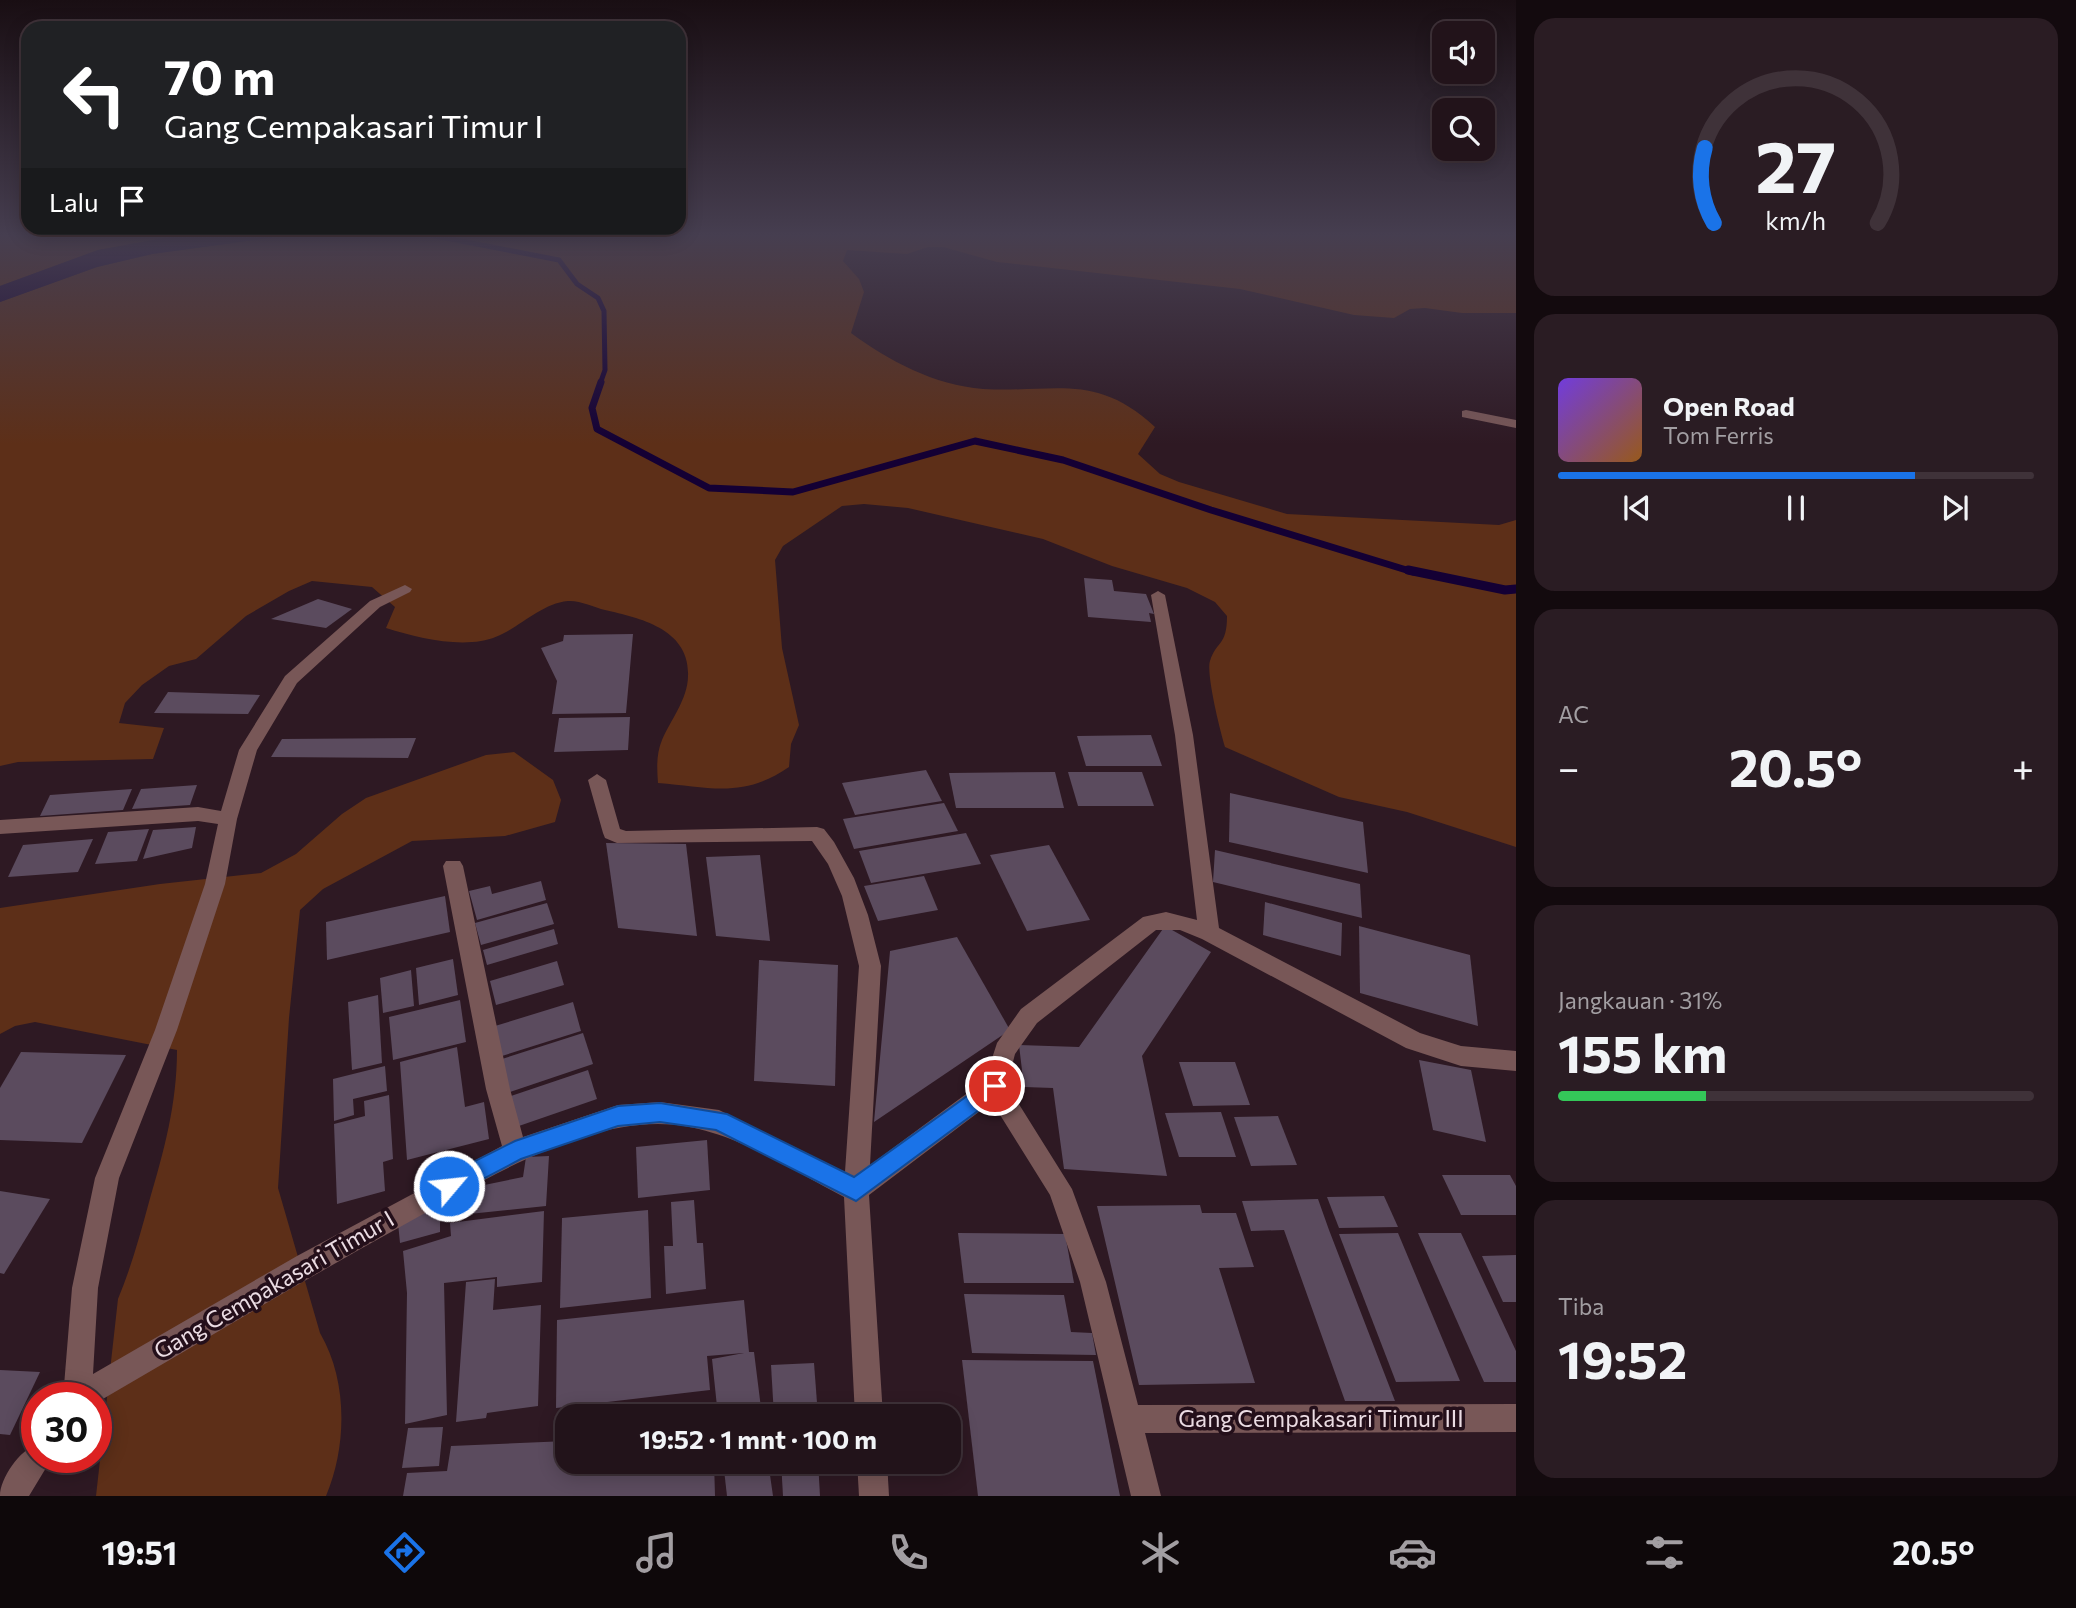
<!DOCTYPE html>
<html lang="id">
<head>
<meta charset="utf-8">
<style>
  :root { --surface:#22131a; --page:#2a1c23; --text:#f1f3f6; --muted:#a29ea2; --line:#3f3239; --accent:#1a73e8 }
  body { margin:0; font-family:Commissioner,sans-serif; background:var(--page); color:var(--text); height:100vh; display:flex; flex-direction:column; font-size:26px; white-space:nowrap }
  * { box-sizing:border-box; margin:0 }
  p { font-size:23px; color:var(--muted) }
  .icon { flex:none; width:38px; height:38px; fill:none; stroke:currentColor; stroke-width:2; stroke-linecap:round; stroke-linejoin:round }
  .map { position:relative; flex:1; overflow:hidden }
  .drawer { display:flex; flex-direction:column; gap:18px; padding:18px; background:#130a0e; width:560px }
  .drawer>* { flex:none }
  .hud { position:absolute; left:21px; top:21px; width:665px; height:214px; border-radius:21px; box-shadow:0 4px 18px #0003,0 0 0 2px var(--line); background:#202124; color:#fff; overflow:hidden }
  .tools { position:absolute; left:1432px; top:21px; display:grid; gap:14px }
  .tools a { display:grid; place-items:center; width:63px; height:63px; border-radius:14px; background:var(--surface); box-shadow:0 4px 18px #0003,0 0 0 2px var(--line); font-size:35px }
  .speed { position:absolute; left:21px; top:1382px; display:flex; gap:14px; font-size:35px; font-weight:700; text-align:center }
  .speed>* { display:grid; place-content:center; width:91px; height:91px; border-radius:50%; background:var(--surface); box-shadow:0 4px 18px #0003,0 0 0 2px var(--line); line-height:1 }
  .speed .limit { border:10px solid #d22; background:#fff; color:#111 }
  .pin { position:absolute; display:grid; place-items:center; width:60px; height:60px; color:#fff; margin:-30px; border:4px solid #fff; border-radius:50%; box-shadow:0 2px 7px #0007 }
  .me { position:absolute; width:77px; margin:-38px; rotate:62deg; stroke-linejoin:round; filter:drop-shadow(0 0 5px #0008) }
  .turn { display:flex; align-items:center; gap:24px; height:147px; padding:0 28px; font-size:32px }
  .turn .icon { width:91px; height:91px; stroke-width:2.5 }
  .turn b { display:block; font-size:49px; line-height:60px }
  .then { display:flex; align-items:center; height:66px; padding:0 28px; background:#0003; gap:14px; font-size:26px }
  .big { font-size:52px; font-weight:700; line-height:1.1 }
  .drawer .widget { flex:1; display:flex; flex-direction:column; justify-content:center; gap:10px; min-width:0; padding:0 24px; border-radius:21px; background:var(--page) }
  .drawer .dial { align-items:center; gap:0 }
  .dial svg { height:182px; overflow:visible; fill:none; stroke:var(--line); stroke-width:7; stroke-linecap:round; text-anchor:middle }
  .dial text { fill:var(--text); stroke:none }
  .song { display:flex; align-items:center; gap:21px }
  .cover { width:84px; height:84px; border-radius:10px; background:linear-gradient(135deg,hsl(260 70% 55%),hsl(30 70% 35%)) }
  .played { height:7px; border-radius:4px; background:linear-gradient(90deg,var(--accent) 75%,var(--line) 75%) }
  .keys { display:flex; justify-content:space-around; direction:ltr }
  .heat { display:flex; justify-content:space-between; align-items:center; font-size:38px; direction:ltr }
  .charge { height:10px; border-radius:5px; background:linear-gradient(90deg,#34c759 31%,var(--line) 0) }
  .trip { position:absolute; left:555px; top:1404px; width:406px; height:70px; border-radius:21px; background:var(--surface); box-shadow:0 4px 18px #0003,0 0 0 2px var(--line); font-weight:700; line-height:70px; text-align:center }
  .tab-bar { display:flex; height:112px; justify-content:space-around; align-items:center; background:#0e080a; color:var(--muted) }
  .tab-bar .icon { width:49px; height:49px }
  .tab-bar .on { color:var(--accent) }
  .tab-bar b { font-size:32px; color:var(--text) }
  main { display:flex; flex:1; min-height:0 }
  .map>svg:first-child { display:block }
  .green { fill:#5d2f18 }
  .water { fill:#140034 }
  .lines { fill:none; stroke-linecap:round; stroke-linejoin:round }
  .stream-far2 { stroke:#140034; stroke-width:5 }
  .stream-far1 { stroke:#140034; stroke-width:7 }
  .stream { stroke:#140034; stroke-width:9 }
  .building { fill:#5b4b5e }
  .minor { fill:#785757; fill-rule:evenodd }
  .route { fill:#1a73e8; stroke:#114b97; stroke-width:2 }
  .labels { text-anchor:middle; stroke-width:7; stroke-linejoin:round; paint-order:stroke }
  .near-street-label { font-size:23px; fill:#ebdce3; stroke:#240f1a }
</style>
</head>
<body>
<main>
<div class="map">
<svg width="1516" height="1496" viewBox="0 0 1516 1496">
  <rect width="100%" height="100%" fill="#2e1923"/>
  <g class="green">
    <path d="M0 235H181L98 250 0 286Z"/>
    <path d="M290 235H1516V313H1462L1425 308 1410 309 1394 318 1354 315 1240 289 997 262 943 247H928L907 254 847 250 843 261 859 279 864 292 851 333C889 361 934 385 983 389 1055 393 1096 372 1155 427L1138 454 1160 474 1179 482 1287 514 1499 525 1516 520V847L1407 812 1339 797 1225 747C1220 731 1206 674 1210 661 1217 640 1227 646 1227 616L1215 602 1187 588 1112 566 1043 539 908 508 864 504 842 506 783 546 775 560 782 648 799 725 791 744 789 767C743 799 710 787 658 783 657 769 656 754 662 740 670 721 688 699 688 676 690 629 640 618 605 610 594 607 579 600 568 601 536 604 514 636 481 641 451 646 415 637 386 628L395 607 372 587 312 581 289 591 246 616 196 659 169 666 142 685 125 703 119 723 164 728 153 759 18 762 0 766V302L97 267 152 254Z"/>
    <path d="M514 752 553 780 561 800 555 822 505 836 412 841 323 889 300 910 289 1018 278 1188 320 1333C348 1381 347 1446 326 1496H96L118 1299C131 1268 140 1235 149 1202 164 1151 177 1104 177 1050L35 1022 15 1026 0 1034V908L160 884 261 873 296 854 342 814 366 798 486 755Z"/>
  </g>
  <path class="water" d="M181 235H290L152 254 97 267 0 302V286L98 250Z"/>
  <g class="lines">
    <path class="stream-far2" d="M430 235 559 260 577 284 598 298 604 311 605 370 600 384"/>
    <path class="stream-far1" d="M601 382 592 408 597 429 709 488 793 492 975 441 1063 460 1211 510 1413 572"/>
    <path class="stream" d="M1408 570 1505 590 1516 589"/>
  </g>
  <g class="building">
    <path d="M1084 578 1112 580 1114 591 1146 594 1154 614 1149 613 1151 622 1088 617Z"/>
    <path d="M318 599 352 609 326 628 271 619Z"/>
    <path d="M633 634 626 713 552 714 557 681 541 648 563 641 564 635Z"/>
    <path d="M168 692 260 695 248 714 154 713Z"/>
    <path d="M630 717 628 750 554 752 559 718Z"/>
    <path d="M1151 735 1162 766H1086L1077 736Z"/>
    <path d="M416 738 408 758 271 757 282 739Z"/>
    <path d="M926 770 942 801 855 815 842 783Z"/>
    <path d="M1055 772 1064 808H956L949 773Z"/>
    <path d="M1068 772H1142L1154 806H1078Z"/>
    <path d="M197 785 190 805 132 809 141 789Z"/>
    <path d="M132 789 123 810 40 816 50 795Z"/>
    <path d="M1230 793 1363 822 1368 873 1229 842Z"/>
    <path d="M944 803 958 831 854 849 843 819Z"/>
    <path d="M196 827 192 848 143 859 153 830Z"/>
    <path d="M149 829 137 861 95 864 108 832Z"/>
    <path d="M966 833 981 864 871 883 859 851Z"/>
    <path d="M93 839 78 872 8 877 23 845Z"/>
    <path d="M606 843 686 844 697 936 618 928Z"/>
    <path d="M1049 845 1090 920 1027 931 990 855Z"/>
    <path d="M1215 850 1360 884 1362 918 1213 882Z"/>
    <path d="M760 855 770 941 716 936 706 857Z"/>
    <path d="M924 876 938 910 878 921 864 886Z"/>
    <path d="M541 881 546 900 477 920 469 891 490 886 492 894Z"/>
    <path d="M445 896 450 932 327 960 326 922Z"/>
    <path d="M1265 902 1342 923 1341 956 1263 935Z"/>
    <path d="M547 903 554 924 481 945 475 923Z"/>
    <path d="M1165 926 1211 952 1142 1056 1167 1176 1064 1169 1053 1088 1024 1087 1019 1045 1079 1047Z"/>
    <path d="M1359 926 1470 955 1478 1026 1360 993Z"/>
    <path d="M554 929 558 944 487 965 483 950Z"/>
    <path d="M957 937 1010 1030 874 1122 890 951Z"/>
    <path d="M453 959 458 995 419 1005 416 968Z"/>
    <path d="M759 960 838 965 835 1086 754 1081Z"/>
    <path d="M557 961 564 985 496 1005 490 981Z"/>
    <path d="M411 970 414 1006 383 1013 380 978Z"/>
    <path d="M378 995 382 1063 352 1070 348 1002Z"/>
    <path d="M460 1000 466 1042 393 1060 389 1017Z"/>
    <path d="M573 1002 581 1031 502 1056 495 1026Z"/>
    <path d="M583 1033 593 1064 510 1092 502 1059Z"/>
    <path d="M457 1047 465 1107 484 1102 489 1139 407 1160 400 1062Z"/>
    <path d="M21 1052 126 1055 82 1143 0 1140V1088Z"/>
    <path d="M1419 1060 1471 1070 1486 1142 1433 1130Z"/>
    <path d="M1179 1062H1235L1250 1105 1193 1106Z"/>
    <path d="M385 1066 387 1091 353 1099 354 1115 334 1121 333 1079Z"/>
    <path d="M588 1070 597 1099 516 1127 508 1097Z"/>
    <path d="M389 1095 393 1159 383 1162 385 1191 337 1204 334 1124 365 1116 364 1101Z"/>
    <path d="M1221 1112 1236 1157H1179L1165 1113Z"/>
    <path d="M1278 1116 1297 1165 1251 1166 1234 1117Z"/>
    <path d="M707 1140 710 1190 638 1198 636 1147Z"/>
    <path d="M549 1156 546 1206 440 1217V1232L400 1243 398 1223 450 1192 523 1177 526 1157Z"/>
    <path d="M1442 1175H1510L1516 1186V1215H1461Z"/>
    <path d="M0 1191 50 1199 4 1274 0 1273Z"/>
    <path d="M1384 1196 1398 1227 1339 1228 1327 1197Z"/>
    <path d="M1318 1199 1329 1230 1395 1401H1345L1284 1230 1251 1231 1242 1201Z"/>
    <path d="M694 1200 697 1243H703L706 1289 666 1294 664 1246H673L671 1202Z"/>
    <path d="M1200 1205 1202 1213H1236L1254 1267 1219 1268 1255 1383 1139 1385 1097 1206Z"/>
    <path d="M648 1210 651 1298 560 1308 562 1218Z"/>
    <path d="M544 1211 542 1282 497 1287V1277L444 1283 447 1415 405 1424 407 1293 403 1251 451 1236 450 1223Z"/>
    <path d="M958 1233 1065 1234 1074 1283H964Z"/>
    <path d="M1398 1233 1460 1381 1396 1382 1339 1234Z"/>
    <path d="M1418 1233H1461L1516 1351V1382H1484Z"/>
    <path d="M1516 1255V1302H1503L1482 1256Z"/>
    <path d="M495 1279 493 1310 541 1305 538 1406 487 1413 486 1418 456 1422 466 1282Z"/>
    <path d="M964 1294 1064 1295 1071 1332 1092 1333 1096 1355 972 1353Z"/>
    <path d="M744 1300 749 1352H754L762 1416H718L712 1359 744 1353 707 1356 710 1390 556 1408 557 1320Z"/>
    <path d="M962 1360 1093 1361 1120 1496H978Z"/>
    <path d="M814 1363 818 1416H774L771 1365Z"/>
    <path d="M0 1370 40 1372 10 1435 0 1434Z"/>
    <path d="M443 1427 439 1466 402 1468 408 1428Z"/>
    <path d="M567 1441V1461H714L715 1496H403L407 1473 447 1471 451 1446Z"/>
    <path d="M723 1461H768L773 1496H727Z"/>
    <path d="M781 1461H818L820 1496H783Z"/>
  </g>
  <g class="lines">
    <g class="minor">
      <path d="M1466 410 1516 420V428L1462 417V411Z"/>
      <path d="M405 585 412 589 410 592 380 607 297 683 257 750 237 819 225 884 177 1030 119 1178 98 1288 93 1374 297 1256 502 1146 486 1089 443 866 446 861H460L463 866 510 1089 523 1137 618 1105 660 1102 719 1110 845 1172 859 966 842 896 828 864 812 841 617 843 605 838 603 833 588 780 597 774 606 780 620 829 626 831 817 827 824 829 834 842 854 878 868 915 881 966 870 1165 985 1080 997 1043 1021 1009 1143 917 1166 912 1197 920 1175 735 1151 595 1158 591 1165 595 1193 735 1219 928 1420 1033 1461 1046 1516 1051V1071L1461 1066 1406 1048 1202 939 1180 930H1156L1037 1023 1015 1054 1007 1085 1072 1189 1106 1282 1138 1405 1516 1404V1432L1145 1433 1161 1496H1131L1080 1282 1050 1195 992 1102 869 1195 883 1416H855L844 1197C786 1167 725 1124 658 1124 571 1124 474 1186 400 1227 297 1284 197 1344 96 1403V1398H63L72 1288 95 1178 155 1030 205 884 218 824 198 821 0 834V820L198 807 221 811 239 750 285 676 370 601Z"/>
      <path d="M37 1444V1458H52L29 1496H0C0 1478 20 1450 37 1444Z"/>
      <path d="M857 1461H887L889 1496H859Z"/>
    </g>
  </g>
  <linearGradient id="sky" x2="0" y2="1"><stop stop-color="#190e13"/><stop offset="0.53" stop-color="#463e50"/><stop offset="1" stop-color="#463e50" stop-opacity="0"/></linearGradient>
  <rect width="1516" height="444" fill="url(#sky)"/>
  <path class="route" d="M995 1076 1002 1079 1005 1086 1002 1093 856 1201 716 1130 660 1122 618 1126 521 1159 449 1197 441 1193 438 1186 441 1178 515 1141 618 1106 660 1103 727 1114 854 1177Z"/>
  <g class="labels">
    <g class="near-street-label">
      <text transform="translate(274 1285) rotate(-30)" y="8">Gang Cempakasari Timur I</text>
      <text x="1321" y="1427">Gang Cempakasari Timur III</text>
    </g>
  </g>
</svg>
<div class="tools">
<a><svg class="icon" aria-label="sound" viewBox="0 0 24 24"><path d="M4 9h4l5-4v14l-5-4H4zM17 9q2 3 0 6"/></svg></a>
<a><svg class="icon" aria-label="search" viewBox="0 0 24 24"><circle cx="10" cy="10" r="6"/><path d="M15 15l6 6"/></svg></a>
</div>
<div class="speed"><div class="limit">30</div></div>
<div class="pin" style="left:995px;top:1086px;background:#d93025"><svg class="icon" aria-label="arrive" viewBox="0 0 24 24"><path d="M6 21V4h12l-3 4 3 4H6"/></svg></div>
<svg class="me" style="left:449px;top:1186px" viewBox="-20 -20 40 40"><circle r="17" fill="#1a73e8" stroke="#fff" stroke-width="3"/><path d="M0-11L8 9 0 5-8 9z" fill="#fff"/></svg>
<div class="trip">19:52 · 1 mnt · 100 m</div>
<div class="hud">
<div class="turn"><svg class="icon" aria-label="left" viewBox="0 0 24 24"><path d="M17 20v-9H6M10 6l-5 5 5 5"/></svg><div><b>70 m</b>Gang Cempakasari Timur I</div></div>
<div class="then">Lalu<svg class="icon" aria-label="arrive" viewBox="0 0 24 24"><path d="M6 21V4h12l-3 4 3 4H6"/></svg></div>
</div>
</div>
<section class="drawer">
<div class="widget dial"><svg viewBox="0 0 100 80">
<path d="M14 69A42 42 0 1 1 86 69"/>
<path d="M14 69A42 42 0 0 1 10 36" stroke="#1a73e8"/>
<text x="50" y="56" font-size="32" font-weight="700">27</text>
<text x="50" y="72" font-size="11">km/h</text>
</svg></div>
<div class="widget">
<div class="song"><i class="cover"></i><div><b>Open Road</b><p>Tom Ferris</p></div></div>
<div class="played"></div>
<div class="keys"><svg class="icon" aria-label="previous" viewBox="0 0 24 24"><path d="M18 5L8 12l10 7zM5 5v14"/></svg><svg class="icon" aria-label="pause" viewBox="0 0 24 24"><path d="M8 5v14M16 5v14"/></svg><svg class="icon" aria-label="next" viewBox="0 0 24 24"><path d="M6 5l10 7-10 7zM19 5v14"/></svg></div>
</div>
<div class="widget"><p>AC</p>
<div class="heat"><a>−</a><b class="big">20.5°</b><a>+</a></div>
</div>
<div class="widget"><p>Jangkauan · 31%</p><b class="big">155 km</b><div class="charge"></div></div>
<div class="widget"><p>Tiba</p><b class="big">19:52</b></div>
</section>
</main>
<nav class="tab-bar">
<b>19:51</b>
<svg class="icon on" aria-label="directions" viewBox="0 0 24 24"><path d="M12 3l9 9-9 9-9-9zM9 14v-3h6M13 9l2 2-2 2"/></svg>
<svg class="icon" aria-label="music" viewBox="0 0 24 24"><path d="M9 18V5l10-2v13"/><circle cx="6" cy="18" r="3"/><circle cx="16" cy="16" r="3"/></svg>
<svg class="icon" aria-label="phone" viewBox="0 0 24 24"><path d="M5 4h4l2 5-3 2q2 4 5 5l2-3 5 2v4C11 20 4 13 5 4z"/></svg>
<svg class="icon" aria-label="climate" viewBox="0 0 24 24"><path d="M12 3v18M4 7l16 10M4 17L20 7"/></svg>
<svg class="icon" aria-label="car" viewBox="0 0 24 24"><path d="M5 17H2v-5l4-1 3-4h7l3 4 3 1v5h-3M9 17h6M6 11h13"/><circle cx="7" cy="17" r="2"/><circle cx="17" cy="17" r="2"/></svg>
<svg class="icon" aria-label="filters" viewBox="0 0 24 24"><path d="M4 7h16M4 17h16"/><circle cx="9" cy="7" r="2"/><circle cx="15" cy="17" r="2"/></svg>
<b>20.5°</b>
</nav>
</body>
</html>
